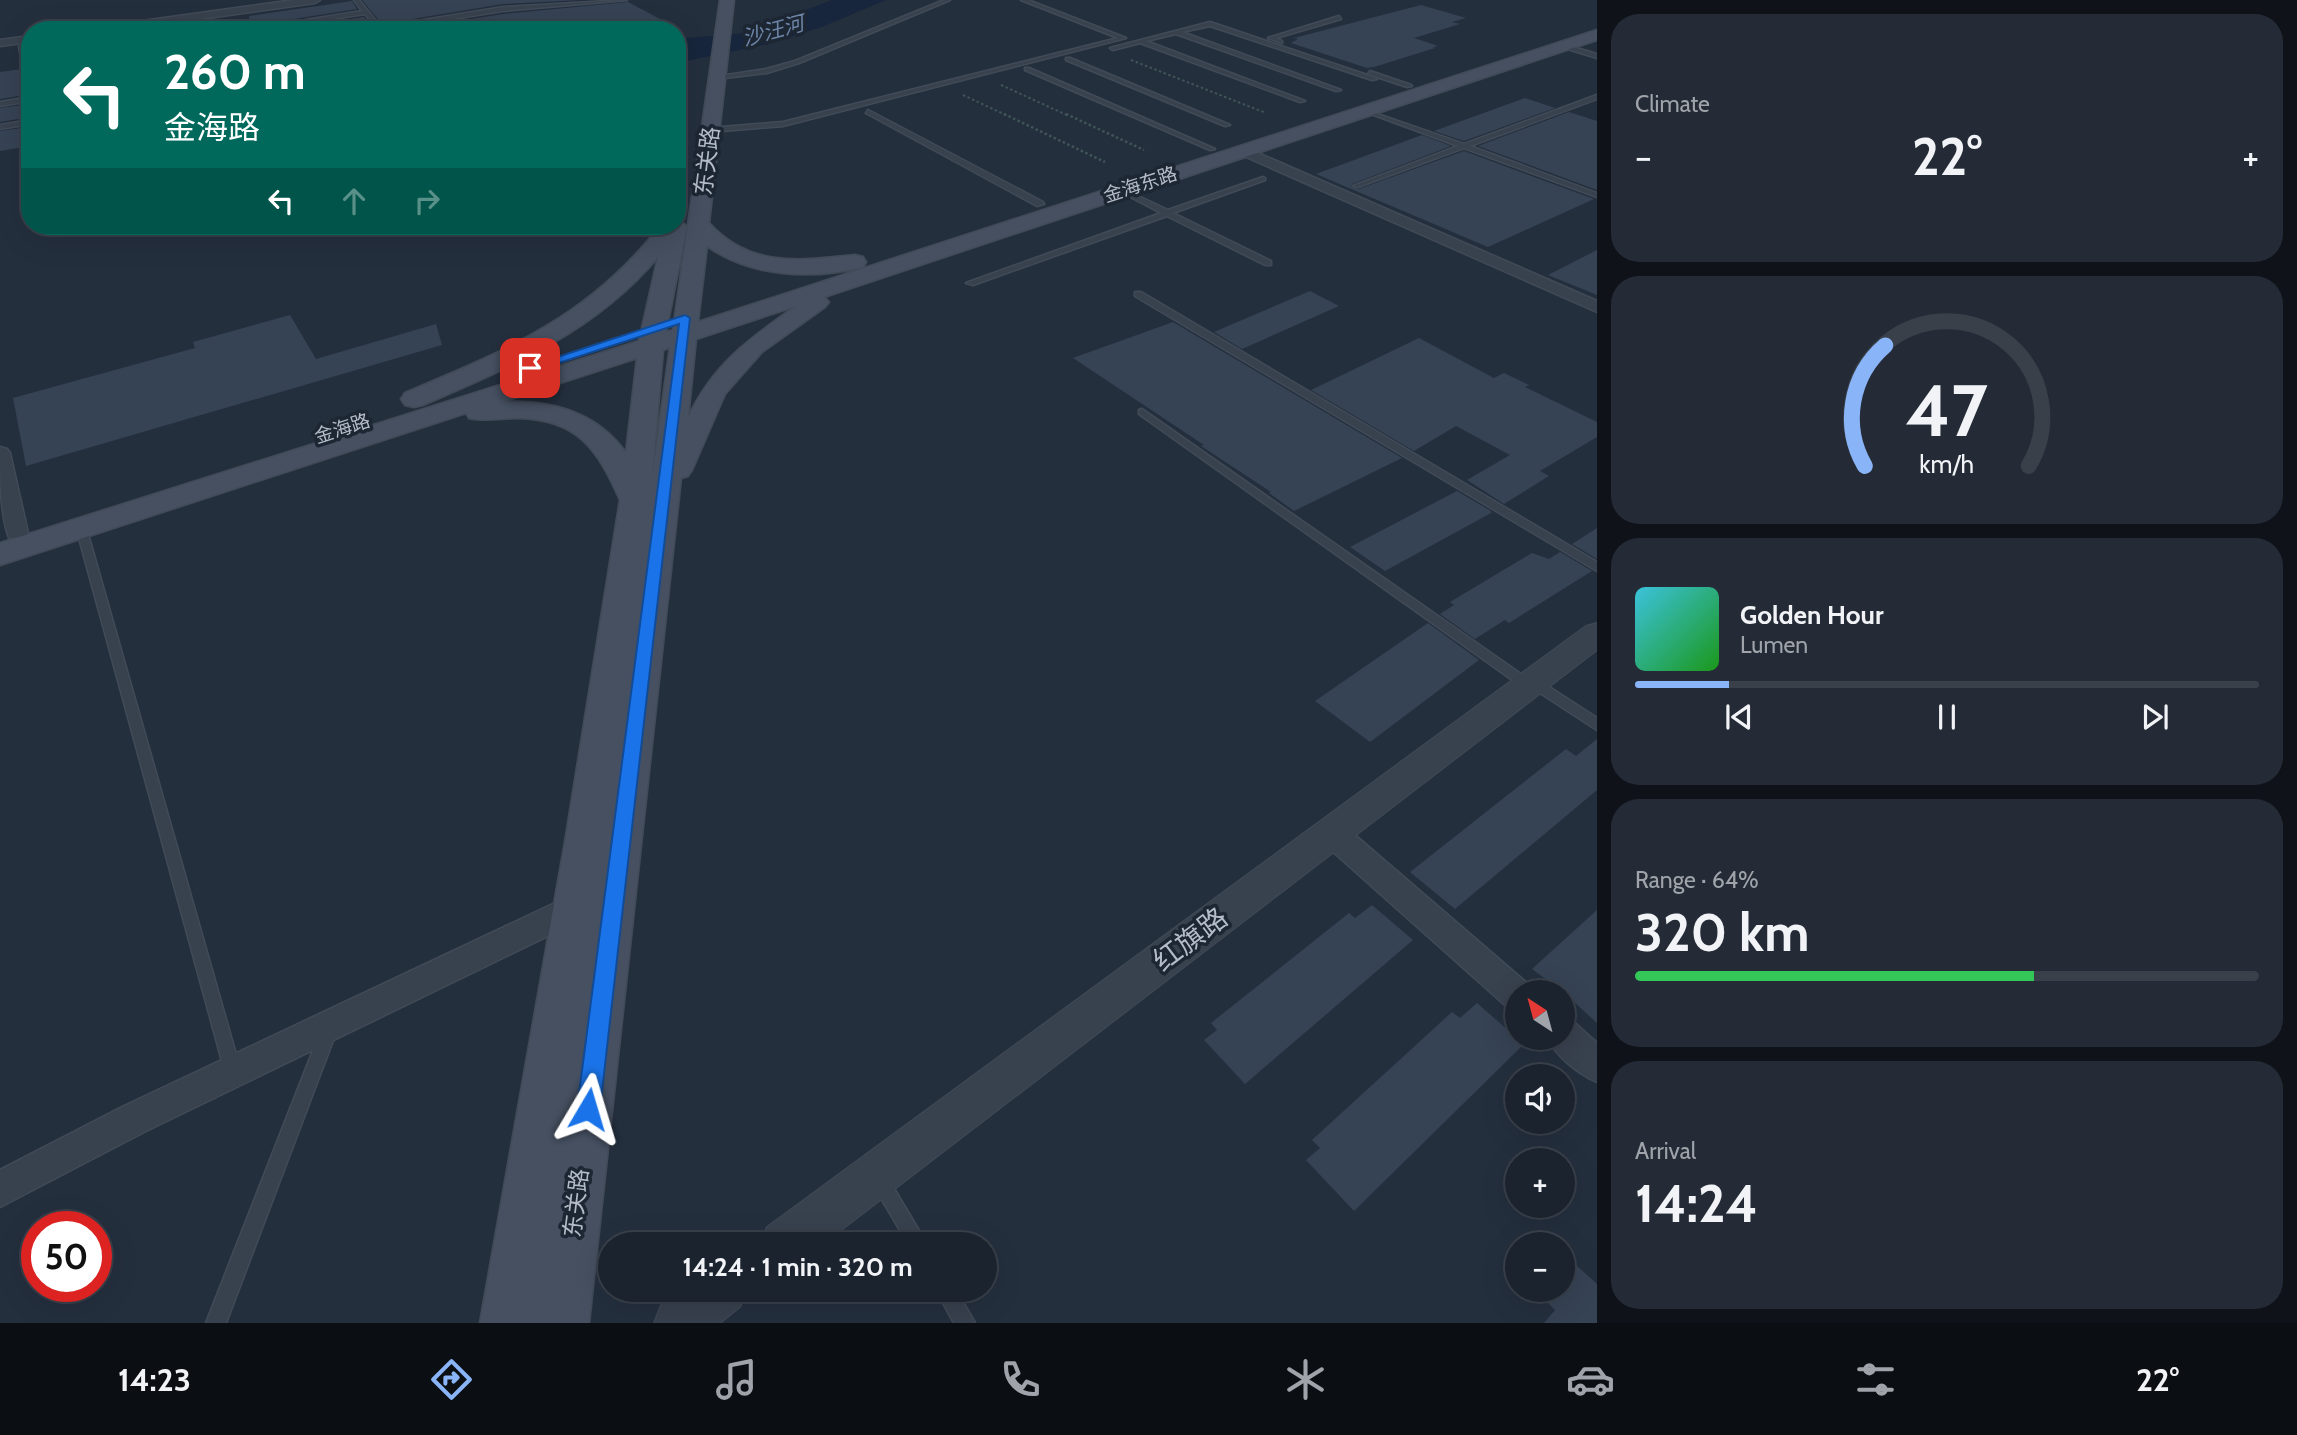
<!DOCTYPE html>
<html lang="en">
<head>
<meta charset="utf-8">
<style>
  :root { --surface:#1b232e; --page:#242b36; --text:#f1f3f6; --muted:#a0a4aa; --line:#39404a; --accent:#8ab4f8 }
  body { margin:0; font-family:Cabin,"Noto Sans SC",sans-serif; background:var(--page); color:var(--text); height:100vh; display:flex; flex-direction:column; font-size:26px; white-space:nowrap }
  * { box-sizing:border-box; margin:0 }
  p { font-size:23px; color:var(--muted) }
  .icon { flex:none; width:38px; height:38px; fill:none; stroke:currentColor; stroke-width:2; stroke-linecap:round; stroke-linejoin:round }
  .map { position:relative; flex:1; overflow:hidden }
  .drawer { display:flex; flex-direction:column; gap:14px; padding:14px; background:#0f1319; width:700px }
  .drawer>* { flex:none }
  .banner { position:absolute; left:21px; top:21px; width:665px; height:214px; border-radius:28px; box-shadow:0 7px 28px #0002,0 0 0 2px var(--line); background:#00695c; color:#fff; overflow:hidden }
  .needle { width:46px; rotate:324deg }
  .buttons { position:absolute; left:1505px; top:980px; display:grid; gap:14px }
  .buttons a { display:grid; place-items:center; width:70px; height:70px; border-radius:50%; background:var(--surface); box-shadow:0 7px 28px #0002,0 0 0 2px var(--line); font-size:35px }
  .speed { position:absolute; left:21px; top:1211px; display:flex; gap:14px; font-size:35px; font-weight:700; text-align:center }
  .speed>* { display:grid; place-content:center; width:91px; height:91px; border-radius:50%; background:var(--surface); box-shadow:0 7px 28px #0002,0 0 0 2px var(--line); line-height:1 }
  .speed .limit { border:10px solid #d22; background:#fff; color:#111 }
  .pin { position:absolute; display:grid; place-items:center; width:60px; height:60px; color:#fff; margin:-30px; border-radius:14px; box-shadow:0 4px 10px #0006 }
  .me { position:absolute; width:77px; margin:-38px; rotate:7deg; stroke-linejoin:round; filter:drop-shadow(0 0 5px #0008) }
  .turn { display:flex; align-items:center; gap:24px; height:147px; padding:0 28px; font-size:32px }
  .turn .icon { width:91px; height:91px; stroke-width:2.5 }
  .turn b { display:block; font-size:49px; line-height:60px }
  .lanes { display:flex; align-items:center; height:66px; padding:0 28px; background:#0003; justify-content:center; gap:35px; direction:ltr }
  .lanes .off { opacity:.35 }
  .big { font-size:52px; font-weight:700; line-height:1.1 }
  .drawer .tile { flex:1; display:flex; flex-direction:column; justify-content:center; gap:10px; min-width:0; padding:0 24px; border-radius:28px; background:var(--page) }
  .drawer .dial { align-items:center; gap:0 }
  .dial svg { height:182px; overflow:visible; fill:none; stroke:var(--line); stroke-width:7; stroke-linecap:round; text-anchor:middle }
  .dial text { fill:var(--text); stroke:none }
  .song { display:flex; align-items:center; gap:21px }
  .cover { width:84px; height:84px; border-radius:10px; background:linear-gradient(135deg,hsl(190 70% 55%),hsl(120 70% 35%)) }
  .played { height:7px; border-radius:4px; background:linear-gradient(90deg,var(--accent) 15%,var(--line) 15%) }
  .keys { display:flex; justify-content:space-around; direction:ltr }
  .heat { display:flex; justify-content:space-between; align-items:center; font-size:38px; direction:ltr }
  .charge { height:10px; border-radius:5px; background:linear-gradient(90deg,#34c759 64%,var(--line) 0) }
  .trip { position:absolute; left:598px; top:1232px; width:399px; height:70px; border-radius:35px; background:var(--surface); box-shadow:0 7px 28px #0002,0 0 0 2px var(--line); font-weight:700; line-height:70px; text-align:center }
  .tabs { display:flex; height:112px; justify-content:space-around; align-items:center; background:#0b0e12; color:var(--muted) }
  .tabs .icon { width:49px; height:49px }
  .tabs .active { color:var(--accent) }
  .tabs b { font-size:32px; color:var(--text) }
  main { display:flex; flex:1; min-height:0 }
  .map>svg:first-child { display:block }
  .water { fill:#17263c }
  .building { fill:#364354 }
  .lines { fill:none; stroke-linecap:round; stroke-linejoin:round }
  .service-casing { stroke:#414a57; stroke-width:3 }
  .minor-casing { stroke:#414a57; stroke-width:3 }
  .tertiary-casing { stroke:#414a57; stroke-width:2 }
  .secondary-casing { stroke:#414a57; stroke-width:3 }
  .path-far1 { stroke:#3f5557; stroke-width:2; stroke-dasharray:2.5 2.5; stroke-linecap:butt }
  .path { stroke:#3f5557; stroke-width:2.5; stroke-dasharray:2.5 2.5; stroke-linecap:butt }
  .service { fill:#38414e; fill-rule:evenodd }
  .minor { fill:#38414e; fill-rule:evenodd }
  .tertiary { fill:#38414e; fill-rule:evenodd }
  .secondary { fill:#465061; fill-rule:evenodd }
  .route { fill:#1a73e8; stroke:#114b97; stroke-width:2 }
  .labels { text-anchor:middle; stroke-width:7; stroke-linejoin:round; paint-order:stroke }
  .far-street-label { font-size:19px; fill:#b4bcc9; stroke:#1d2633 }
  .far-water-label { font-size:21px; font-style:italic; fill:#6d86a8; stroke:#1d2633 }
  .street-label { font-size:23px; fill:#b4bcc9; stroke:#1d2633 }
  .near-street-label { font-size:28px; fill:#b4bcc9; stroke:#1d2633 }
</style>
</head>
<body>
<main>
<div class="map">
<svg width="1597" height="1323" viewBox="0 0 1597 1323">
  <rect width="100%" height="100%" fill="#242f3e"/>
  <path class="water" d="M832 0H886L822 27 768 44 677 63V46L686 38 746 33Z"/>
  <g class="building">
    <path d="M362 0H580L503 4 382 24Z"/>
    <path d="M352 1 357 9 250 26 249 16Z"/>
    <path d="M628 2 681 30H482V25L450 30H401L503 14Z"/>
    <path d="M1421 5 1466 18 1452 22 1460 24 1414 38 1438 46 1433 47 1435 48 1374 67 1367 68 1291 43 1298 39 1294 38Z"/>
    <path d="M364 17 371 26 365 30H277Z"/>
    <path d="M30 68V94L0 99V72Z"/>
    <path d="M1525 98 1555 108 1464 141 1434 131Z"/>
    <path d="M30 104V117L0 122V108Z"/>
    <path d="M1569 112 1597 121V190L1478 146Z"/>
    <path d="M30 127V146L0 151V131Z"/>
    <path d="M1422 135 1451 146 1352 184 1351 187 1359 189 1464 151 1594 199 1488 247 1316 174Z"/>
    <path d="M1597 250V295L1548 275Z"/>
    <path d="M1310 291 1339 306 1242 349 1214 332Z"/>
    <path d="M290 315 316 359 436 324 442 345 26 466 13 398 195 348 193 342Z"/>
    <path d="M1173 322 1402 458 1294 511 1269 493 1271 492 1201 446 1204 445 1073 358Z"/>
    <path d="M1419 338 1494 378 1504 373 1529 385 1525 387 1597 422V437L1540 471 1549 476 1504 504 1467 480 1510 455 1456 426 1414 451 1311 390Z"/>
    <path d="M1457 491 1491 511V513L1385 571 1350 547Z"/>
    <path d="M1597 528V559L1572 544Z"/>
    <path d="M1560 552 1592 571 1509 623 1505 620 1475 639 1440 614 1454 605 1450 602 1532 553 1549 559Z"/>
    <path d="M1428 623 1479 660 1370 742 1315 701Z"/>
    <path d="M1597 739V790L1455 909 1410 872 1566 749 1576 756Z"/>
    <path d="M1372 905 1413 940 1245 1084 1204 1040 1217 1030 1211 1023 1349 913 1355 918Z"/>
    <path d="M1597 910V1023L1563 992 1532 969Z"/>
    <path d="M1477 1003 1524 1044 1354 1211 1306 1160 1320 1148 1312 1140 1452 1012 1460 1018Z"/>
    <path d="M1576 1265 1597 1284V1323H1544L1555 1310 1546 1301 1555 1290H1563V1281Z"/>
  </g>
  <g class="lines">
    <defs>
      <g id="service">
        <path d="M354 0H359L381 27 503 7 627 0 503 11 383 30H367L376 27 365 14 258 30H244L362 11Z"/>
        <path d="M944 0H950L799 63 767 73 717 79 714 77 766 69 795 61Z"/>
        <path d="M1021 0H1028L1126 38 783 126 710 132 707 130 710 128 783 122 1118 38Z"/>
        <path d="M1339 16 1341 19 1276 38 1282 41V43L1268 38Z"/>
        <path d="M1210 22 1376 78 1377 79 1372 80 1210 26 1182 32 1341 90 1336 91 1176 34 1146 41 1305 101 1300 102 1140 43 1113 50 1110 48Z"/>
        <path d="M1563 44 1597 54V58L1561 47Z"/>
        <path d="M22 45 25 47 26 55H30V59L21 57 19 47Z"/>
        <path d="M1066 58H1070L1230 125 1225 126 1066 60Z"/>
        <path d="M1025 68H1029L1215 149 1210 150 1025 70Z"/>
        <path d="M1370 71 1411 85 1412 86 1407 87 1368 74Z"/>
        <path d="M1597 95V99L1470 146 1597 193V197L1464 148 1358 187 1353 186 1458 146 1363 111V109L1464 144Z"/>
        <path d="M30 97V101L0 106V102Z"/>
        <path d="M868 110 1043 202 1044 204 1037 206 866 113Z"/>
        <path d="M30 120V124L0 129V125Z"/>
        <path d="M1263 177 1265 178V180L1173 213 1271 261V265H1265L1167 216 973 285 966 283 1161 213 1119 191V189H1123L1168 210Z"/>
        <path d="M1135 292H1141L1597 562V571L1135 296Z"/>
        <path d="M1142 409 1528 679 1533 677 1537 679 1597 718V730L1534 689 1529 691 1525 689 1139 414V410Z"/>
        <path d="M81 523 86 527 241 1072 239 1078 233 1080 227 1078 225 1072 76 527Z"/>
        <path d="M329 1022 335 1024 337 1030 226 1323H206L321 1030 323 1024Z"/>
        <path d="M880 1172 886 1175 927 1244H908L871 1181 874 1175Z"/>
        <path d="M936 1290H956L975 1323H954Z"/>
      </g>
      <g id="minor">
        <path d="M294 0H320L315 3 123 30H94L99 27Z"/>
        <path d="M30 36V42L0 46V40Z"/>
        <path d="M1242 146 1597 301V312L1237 153V147Z"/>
        <path d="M0 447 7 449 10 453 28 533 25 538H9C0 514 0 474 0 447Z"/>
        <path d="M1332 821 1342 824 1528 984 1532 992H1517V1010L1506 1006 1322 842 1318 833 1322 824Z"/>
        <path d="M574 894 585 898 589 908 585 918 146 1131 0 1207V1170L122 1107Z"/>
        <path d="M1563 1019 1575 1023 1597 1043V1082C1579 1074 1555 1056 1548 1038H1563Z"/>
      </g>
      <g id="tertiary">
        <path d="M1597 623V650L823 1244H760L767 1227 1586 626Z"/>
        <path d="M682 1290H748L740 1307 720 1323H654L661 1305Z"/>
      </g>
      <path id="secondary" d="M720 0H734L709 223C750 268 799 261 855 255L863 257 866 262 863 267C811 280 751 277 707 246L698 322 1597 30V40L824 297 829 302 825 307 762 352 725 394 692 470 688 476 681 478 589 1323H480L565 842 620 500C598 450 578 419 518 418 502 418 485 422 469 418L466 413 0 565V543L639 341 658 257C596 331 511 367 423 405L414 407 405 405 401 399 405 393C507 350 589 317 660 226H677V220L687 226 666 332 673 330ZM796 306C750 338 712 365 688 418L696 339ZM670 347 652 478 663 350ZM637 358 626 453C597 412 550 400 502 402Z"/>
    </defs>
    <use href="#service" class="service-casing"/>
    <use href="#minor" class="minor-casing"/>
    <use href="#tertiary" class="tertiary-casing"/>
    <use href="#secondary" class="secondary-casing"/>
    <g class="path-far1">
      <path d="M1131 60 1266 113"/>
      <path d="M1001 85 1069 116"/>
      <path d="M963 95 1008 116"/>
    </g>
    <g class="path">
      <path d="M1004 114 1105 162"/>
      <path d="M1066 114 1144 150"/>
    </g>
    <use href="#service" class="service"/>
    <use href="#minor" class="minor"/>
    <use href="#tertiary" class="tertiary"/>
    <use href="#secondary" class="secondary"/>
  </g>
  <path class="route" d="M685 315 690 318 600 1109 596 1117 588 1120 580 1117 577 1109 679 324 534 371 524 368Z"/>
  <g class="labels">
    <g class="far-street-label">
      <text transform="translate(1140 184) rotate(-18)" y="7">金海东路</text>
      <text transform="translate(342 428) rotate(-18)" y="7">金海路</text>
    </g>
    <g class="far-water-label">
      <text transform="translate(773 31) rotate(-15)" y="7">沙汪河</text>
    </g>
    <g class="street-label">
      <text transform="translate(707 161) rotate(-83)" y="8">东关路</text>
      <text transform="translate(576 1203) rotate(-83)" y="8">东关路</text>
    </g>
    <g class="near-street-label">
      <text transform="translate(1190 939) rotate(-37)" y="10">红旗路</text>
    </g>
  </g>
</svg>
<div class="buttons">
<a><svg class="needle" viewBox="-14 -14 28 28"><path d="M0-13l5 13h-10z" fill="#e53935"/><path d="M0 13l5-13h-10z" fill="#a0a4aa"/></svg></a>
<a><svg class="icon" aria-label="sound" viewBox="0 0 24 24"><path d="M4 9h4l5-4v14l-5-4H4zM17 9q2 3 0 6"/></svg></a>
<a>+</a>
<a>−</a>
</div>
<div class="speed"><div class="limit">50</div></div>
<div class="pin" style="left:530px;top:368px;background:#d93025"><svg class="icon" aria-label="arrive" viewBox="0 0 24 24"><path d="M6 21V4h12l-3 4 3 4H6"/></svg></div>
<svg class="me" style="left:588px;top:1109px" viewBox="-20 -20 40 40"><path d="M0-17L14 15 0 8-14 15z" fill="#1a73e8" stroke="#fff" stroke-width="4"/></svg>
<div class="trip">14:24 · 1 min · 320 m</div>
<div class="banner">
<div class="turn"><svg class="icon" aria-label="left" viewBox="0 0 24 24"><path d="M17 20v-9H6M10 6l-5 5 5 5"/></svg><div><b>260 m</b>金海路</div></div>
<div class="lanes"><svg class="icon" aria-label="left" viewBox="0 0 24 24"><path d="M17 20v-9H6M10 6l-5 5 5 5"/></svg><svg class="icon off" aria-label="ahead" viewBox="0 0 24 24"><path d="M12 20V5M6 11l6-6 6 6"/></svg><svg class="icon off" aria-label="right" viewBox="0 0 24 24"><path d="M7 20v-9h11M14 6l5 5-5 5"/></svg></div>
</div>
</div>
<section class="drawer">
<div class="tile"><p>Climate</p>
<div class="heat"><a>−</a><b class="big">22°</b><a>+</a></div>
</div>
<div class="tile dial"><svg viewBox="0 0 100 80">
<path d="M14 69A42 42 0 1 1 86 69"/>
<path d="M14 69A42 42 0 0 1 23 16" stroke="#8ab4f8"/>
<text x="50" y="56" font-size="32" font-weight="700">47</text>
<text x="50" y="72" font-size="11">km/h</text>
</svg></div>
<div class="tile">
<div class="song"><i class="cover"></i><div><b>Golden Hour</b><p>Lumen</p></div></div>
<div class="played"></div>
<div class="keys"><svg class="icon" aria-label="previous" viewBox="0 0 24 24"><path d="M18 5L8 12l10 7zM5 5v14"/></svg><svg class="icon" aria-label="pause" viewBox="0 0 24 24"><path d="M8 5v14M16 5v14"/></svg><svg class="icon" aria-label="next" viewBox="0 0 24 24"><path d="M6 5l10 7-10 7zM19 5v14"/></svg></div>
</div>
<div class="tile"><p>Range · 64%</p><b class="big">320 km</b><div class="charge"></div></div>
<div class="tile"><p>Arrival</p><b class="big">14:24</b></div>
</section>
</main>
<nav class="tabs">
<b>14:23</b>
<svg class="icon active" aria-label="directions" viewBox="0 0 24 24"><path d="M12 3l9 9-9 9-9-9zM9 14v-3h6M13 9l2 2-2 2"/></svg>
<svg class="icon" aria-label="music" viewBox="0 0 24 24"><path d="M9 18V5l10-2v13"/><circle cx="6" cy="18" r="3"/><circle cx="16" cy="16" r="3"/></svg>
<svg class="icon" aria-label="phone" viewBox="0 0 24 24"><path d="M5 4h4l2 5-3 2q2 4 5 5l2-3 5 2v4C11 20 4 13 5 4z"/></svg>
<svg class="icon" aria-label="climate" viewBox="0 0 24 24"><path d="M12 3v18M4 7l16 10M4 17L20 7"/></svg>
<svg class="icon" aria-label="car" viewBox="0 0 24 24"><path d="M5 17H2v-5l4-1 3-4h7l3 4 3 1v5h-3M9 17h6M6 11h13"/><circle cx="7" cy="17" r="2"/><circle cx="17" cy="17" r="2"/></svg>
<svg class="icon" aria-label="filters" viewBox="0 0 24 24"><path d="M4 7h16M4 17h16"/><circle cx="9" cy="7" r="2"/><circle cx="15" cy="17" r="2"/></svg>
<b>22°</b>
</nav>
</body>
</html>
